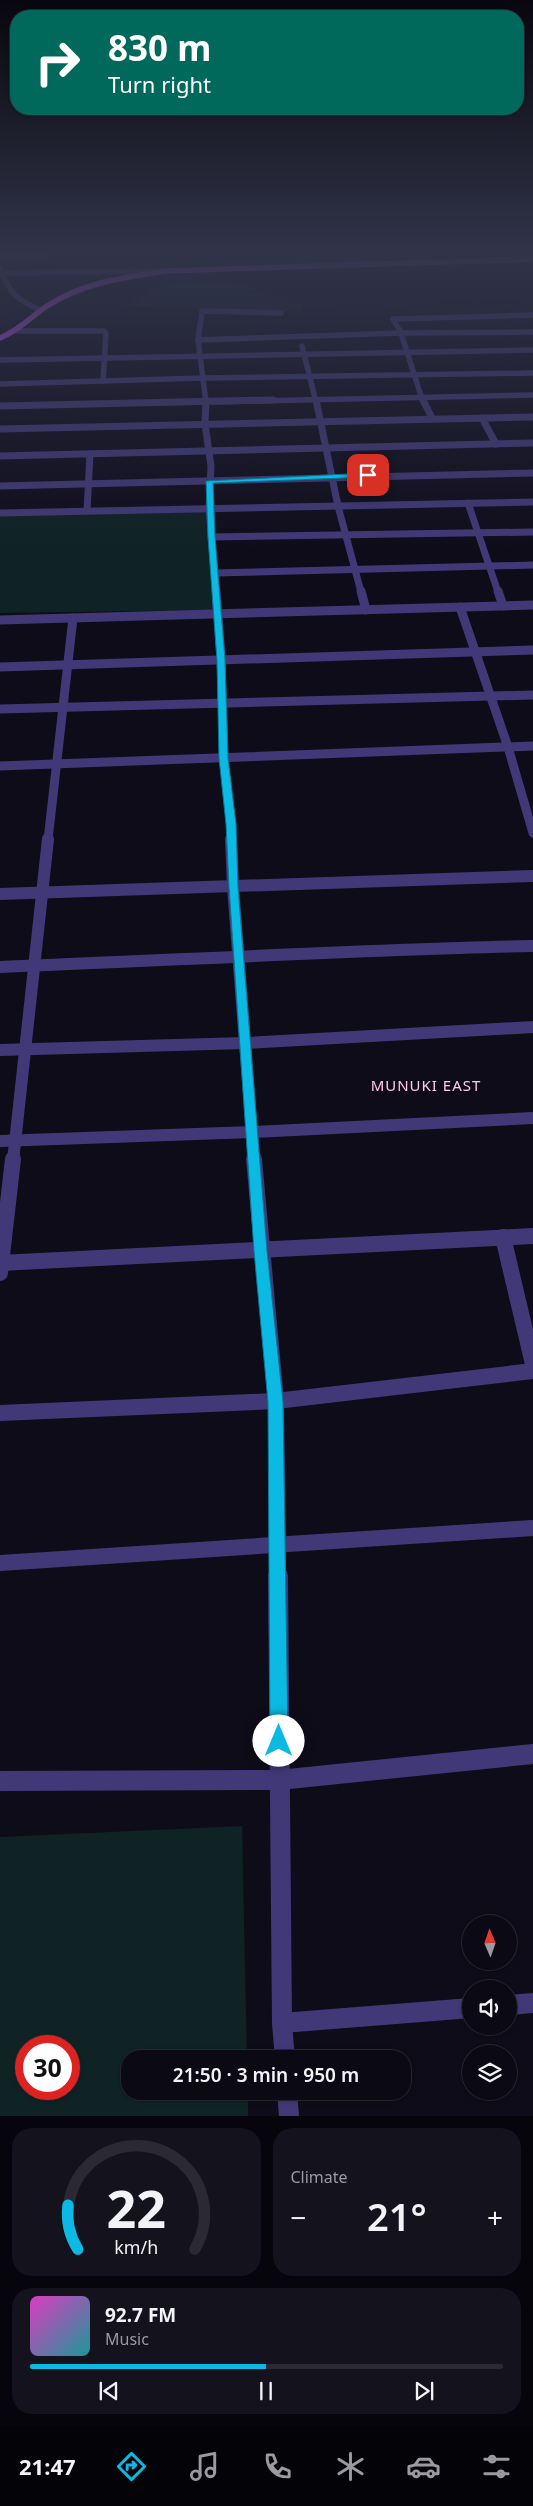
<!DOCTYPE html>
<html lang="en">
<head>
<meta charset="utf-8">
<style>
  :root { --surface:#0b0914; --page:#14121d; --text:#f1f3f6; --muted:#9a9aa0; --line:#2b2a34; --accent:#0cb9e3 }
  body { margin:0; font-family:"Noto Sans",sans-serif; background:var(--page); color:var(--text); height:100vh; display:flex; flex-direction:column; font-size:19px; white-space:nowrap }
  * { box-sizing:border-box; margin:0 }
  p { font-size:16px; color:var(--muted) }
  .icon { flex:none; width:28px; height:28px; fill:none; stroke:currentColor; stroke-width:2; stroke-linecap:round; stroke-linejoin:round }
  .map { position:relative; height:2116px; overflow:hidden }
  .sheet { display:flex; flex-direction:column; gap:12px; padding:12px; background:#06050b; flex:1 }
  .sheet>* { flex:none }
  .hud { position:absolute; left:10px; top:10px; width:514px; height:105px; border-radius:20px; box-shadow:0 1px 4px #0004,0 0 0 1px var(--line); background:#00695c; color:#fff; overflow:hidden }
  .needle { width:32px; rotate:358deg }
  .fabs { position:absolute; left:462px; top:1915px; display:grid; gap:10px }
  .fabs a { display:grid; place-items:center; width:55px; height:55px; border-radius:50%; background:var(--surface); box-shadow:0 1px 4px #0004,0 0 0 1px var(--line); font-size:25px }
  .speed { position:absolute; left:15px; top:2035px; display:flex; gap:10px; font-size:25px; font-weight:700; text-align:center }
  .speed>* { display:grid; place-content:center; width:65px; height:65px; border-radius:50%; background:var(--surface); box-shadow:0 1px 4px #0004,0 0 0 1px var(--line); line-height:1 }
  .speed .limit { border:8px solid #d22; background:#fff; color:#111 }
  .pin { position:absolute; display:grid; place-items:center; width:42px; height:42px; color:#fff; margin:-21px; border-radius:10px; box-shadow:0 2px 8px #0006 }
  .me { position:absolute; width:55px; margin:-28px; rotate:0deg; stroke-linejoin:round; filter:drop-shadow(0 0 4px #0008) }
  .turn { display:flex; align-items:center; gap:18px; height:105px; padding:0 15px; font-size:22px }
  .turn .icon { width:65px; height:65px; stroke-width:2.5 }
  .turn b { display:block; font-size:35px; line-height:42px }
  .big { font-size:38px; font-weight:600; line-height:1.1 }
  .sheet .tile { flex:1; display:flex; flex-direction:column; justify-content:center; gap:8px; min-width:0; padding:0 18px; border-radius:20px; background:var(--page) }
  .sheet .dial { align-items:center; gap:0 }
  .dial svg { height:130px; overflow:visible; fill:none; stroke:var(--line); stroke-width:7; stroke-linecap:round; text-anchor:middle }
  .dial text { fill:var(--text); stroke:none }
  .song { display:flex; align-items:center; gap:15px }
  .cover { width:60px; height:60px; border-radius:8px; background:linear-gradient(135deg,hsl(310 70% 55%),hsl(180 70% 35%)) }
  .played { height:5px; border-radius:2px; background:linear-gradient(90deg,var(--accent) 50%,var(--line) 50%) }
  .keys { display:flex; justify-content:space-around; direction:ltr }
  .heat { display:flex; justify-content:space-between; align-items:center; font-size:28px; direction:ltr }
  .sheet .tiles { flex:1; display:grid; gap:12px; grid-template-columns:1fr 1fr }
  .tile:last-child { grid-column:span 2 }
  .trip { position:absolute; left:121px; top:2050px; width:290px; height:50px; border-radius:20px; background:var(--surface); box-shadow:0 1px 4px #0004,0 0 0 1px var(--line); font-weight:600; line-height:50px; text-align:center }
  .menu { display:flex; height:80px; justify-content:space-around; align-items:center; background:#040408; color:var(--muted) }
  .menu .icon { width:35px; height:35px }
  .menu .selected { color:var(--accent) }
  .menu b { font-size:22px; color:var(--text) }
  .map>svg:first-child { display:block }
  .green { fill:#0f2224; fill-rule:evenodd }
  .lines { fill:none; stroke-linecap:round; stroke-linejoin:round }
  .stream { stroke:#0a1634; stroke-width:2 }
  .minor-far5 { stroke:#413977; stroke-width:5.5 }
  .minor-far4 { stroke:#413977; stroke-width:7 }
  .minor-far3 { stroke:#413977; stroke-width:9 }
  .minor-far2 { stroke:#413977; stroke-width:12 }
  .minor-far1 { stroke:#413977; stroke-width:16 }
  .minor { stroke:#413977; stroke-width:20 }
  .major { stroke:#c955f6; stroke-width:5.5 }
  .route { fill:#0cb9e3; stroke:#087894 }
  .labels { text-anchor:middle; stroke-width:5; stroke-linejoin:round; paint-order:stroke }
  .neighbourhood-label { font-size:15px; letter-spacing:1px; fill:#fccae5; stroke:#0f0c1a }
</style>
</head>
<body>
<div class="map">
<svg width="533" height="2116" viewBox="0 0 533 2116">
  <rect width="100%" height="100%" fill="#0f0c1a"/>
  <g class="green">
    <path d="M183 282H227L255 288V290C273 293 288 299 306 302L301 312 128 306 149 290Z"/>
    <path d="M210 511 215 610 0 613V516Z"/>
    <path d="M242 1826 247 2059H130V2091H248V2116H0V1837ZM26 2046H69V2089H26Z"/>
  </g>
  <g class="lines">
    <g class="stream">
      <path d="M50 315 118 308 149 292 165 290H234L273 294 283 301 366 311 429 300 533 295"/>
      <path d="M0 316 22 317"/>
    </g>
    <g class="minor-far5">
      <path d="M0 256 51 254"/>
      <path d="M0 269C11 294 16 300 41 310"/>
      <path d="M0 273 162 271"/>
      <path d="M17 331H104L106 333 103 381"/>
      <path d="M198 340 401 333 533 332"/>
      <path d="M302 346 316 402"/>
      <path d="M0 360 533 350"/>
      <path d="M0 384 203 378 533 373"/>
      <path d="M206 402 198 340 202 311 281 313"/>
      <path d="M213 402 533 395"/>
      <path d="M423 402 401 333 393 319 533 315"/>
    </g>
    <g class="minor-far4">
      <path d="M206 400 205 424 211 466 209 508 216 592"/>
      <path d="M316 400 338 506 361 592"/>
      <path d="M423 400 432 418"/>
      <path d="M0 406 273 400"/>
      <path d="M482 418 496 444"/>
      <path d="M0 429 533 417"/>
      <path d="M0 456 533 443"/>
      <path d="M0 486 533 473"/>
      <path d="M468 503 498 592"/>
      <path d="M87 511 90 454"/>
      <path d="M0 513 533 502"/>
      <path d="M211 537 533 532"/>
      <path d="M214 573 533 565"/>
    </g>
    <g class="minor-far3">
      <path d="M216 591 221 660 224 758 232 840"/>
      <path d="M361 591 366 610"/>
      <path d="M498 591 503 606"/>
      <path d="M460 607 508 747 533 833"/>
      <path d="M0 620 533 605"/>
      <path d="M0 667 533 650"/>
      <path d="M0 709 533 695"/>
      <path d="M0 766 533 746"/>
      <path d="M48 840 73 618"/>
    </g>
    <g class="minor-far2">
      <path d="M231 839 233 887 254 1161"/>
      <path d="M0 894 533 876"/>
      <path d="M0 967C178 960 355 950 533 946"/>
      <path d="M0 1050 245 1043 533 1027"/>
      <path d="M0 1141 252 1132 533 1118"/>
      <path d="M13 1161 48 839"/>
    </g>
    <g class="minor-far1">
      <path d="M254 1159 276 1401 278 1577"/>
      <path d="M503 1237 533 1364"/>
      <path d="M0 1263 533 1236"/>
      <path d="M0 1273 13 1159"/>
      <path d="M0 1413 276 1401 533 1371"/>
      <path d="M0 1563 533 1528"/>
    </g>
    <g class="minor">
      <path d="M278 1576 282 2023 285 2059"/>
      <path d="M0 1781 279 1780 533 1754"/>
      <path d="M509 2005 533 2003"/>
      <path d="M282 2023 471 2008"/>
      <path d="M287 2091 289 2116"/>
    </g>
    <path class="major" d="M0 338C21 329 29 318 47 306 82 283 125 277 165 271L533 259"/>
  </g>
  <linearGradient id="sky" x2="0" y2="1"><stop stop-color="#08070e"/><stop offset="0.46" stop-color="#313449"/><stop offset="1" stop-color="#313449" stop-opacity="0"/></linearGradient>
  <rect width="533" height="550" fill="url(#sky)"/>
  <path class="route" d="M368 473 371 477 213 483 215 537 225 660 228 758 236 824 238 887 267 1251 283 1402 288 1741 285 1747 279 1750 273 1747 270 1741 268 1402 254 1251 229 887 226 824 219 758 217 660 208 537 206 481Z"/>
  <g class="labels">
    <g class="neighbourhood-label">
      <text x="426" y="1091">MUNUKI EAST</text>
    </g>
  </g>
</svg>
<div class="fabs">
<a><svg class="needle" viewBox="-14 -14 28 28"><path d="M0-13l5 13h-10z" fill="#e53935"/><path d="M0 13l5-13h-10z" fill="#9a9aa0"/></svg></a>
<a><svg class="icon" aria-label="sound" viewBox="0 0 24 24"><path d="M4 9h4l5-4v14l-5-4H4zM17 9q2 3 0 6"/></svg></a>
<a><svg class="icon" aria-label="layers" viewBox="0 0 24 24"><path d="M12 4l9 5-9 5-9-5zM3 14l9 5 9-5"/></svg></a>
</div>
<div class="speed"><div class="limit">30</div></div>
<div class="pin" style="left:368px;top:475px;background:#d93025"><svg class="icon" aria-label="arrive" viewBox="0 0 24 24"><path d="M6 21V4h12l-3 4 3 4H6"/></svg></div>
<svg class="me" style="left:279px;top:1741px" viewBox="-20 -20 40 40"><circle r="19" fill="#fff"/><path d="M0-13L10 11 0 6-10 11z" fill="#0cb9e3"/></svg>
<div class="trip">21:50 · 3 min · 950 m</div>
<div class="hud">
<div class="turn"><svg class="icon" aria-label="right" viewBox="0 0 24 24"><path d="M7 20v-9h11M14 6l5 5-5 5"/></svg><div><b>830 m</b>Turn right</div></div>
</div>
</div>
<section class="sheet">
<div class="tiles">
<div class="tile dial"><svg viewBox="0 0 100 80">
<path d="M14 69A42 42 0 1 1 86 69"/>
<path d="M14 69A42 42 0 0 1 8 42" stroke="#0cb9e3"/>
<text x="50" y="56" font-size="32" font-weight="700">22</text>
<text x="50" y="72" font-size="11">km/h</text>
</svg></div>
<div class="tile"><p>Climate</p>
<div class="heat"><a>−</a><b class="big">21°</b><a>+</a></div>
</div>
<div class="tile">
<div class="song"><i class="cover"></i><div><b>92.7 FM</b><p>Music</p></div></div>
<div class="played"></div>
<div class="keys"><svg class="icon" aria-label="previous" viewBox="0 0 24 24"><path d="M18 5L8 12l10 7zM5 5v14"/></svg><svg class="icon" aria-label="pause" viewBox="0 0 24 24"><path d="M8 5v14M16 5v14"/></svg><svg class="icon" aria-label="next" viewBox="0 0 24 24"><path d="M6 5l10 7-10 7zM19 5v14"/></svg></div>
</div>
</div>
</section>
<nav class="menu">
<b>21:47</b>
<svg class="icon selected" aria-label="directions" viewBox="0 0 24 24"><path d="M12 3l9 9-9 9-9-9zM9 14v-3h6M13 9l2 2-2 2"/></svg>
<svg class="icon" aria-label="music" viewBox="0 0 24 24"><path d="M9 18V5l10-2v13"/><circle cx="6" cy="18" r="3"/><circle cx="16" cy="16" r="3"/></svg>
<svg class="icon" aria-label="phone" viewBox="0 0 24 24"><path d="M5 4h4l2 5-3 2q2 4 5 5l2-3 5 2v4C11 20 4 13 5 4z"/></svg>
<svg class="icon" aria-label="climate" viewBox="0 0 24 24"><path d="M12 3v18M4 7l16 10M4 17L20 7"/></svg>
<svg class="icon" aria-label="car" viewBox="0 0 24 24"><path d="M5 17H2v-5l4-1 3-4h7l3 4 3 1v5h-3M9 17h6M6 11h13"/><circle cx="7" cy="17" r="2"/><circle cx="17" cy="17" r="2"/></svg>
<svg class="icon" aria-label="filters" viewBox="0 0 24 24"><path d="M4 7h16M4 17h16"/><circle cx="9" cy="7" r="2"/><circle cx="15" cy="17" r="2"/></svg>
</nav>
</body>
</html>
